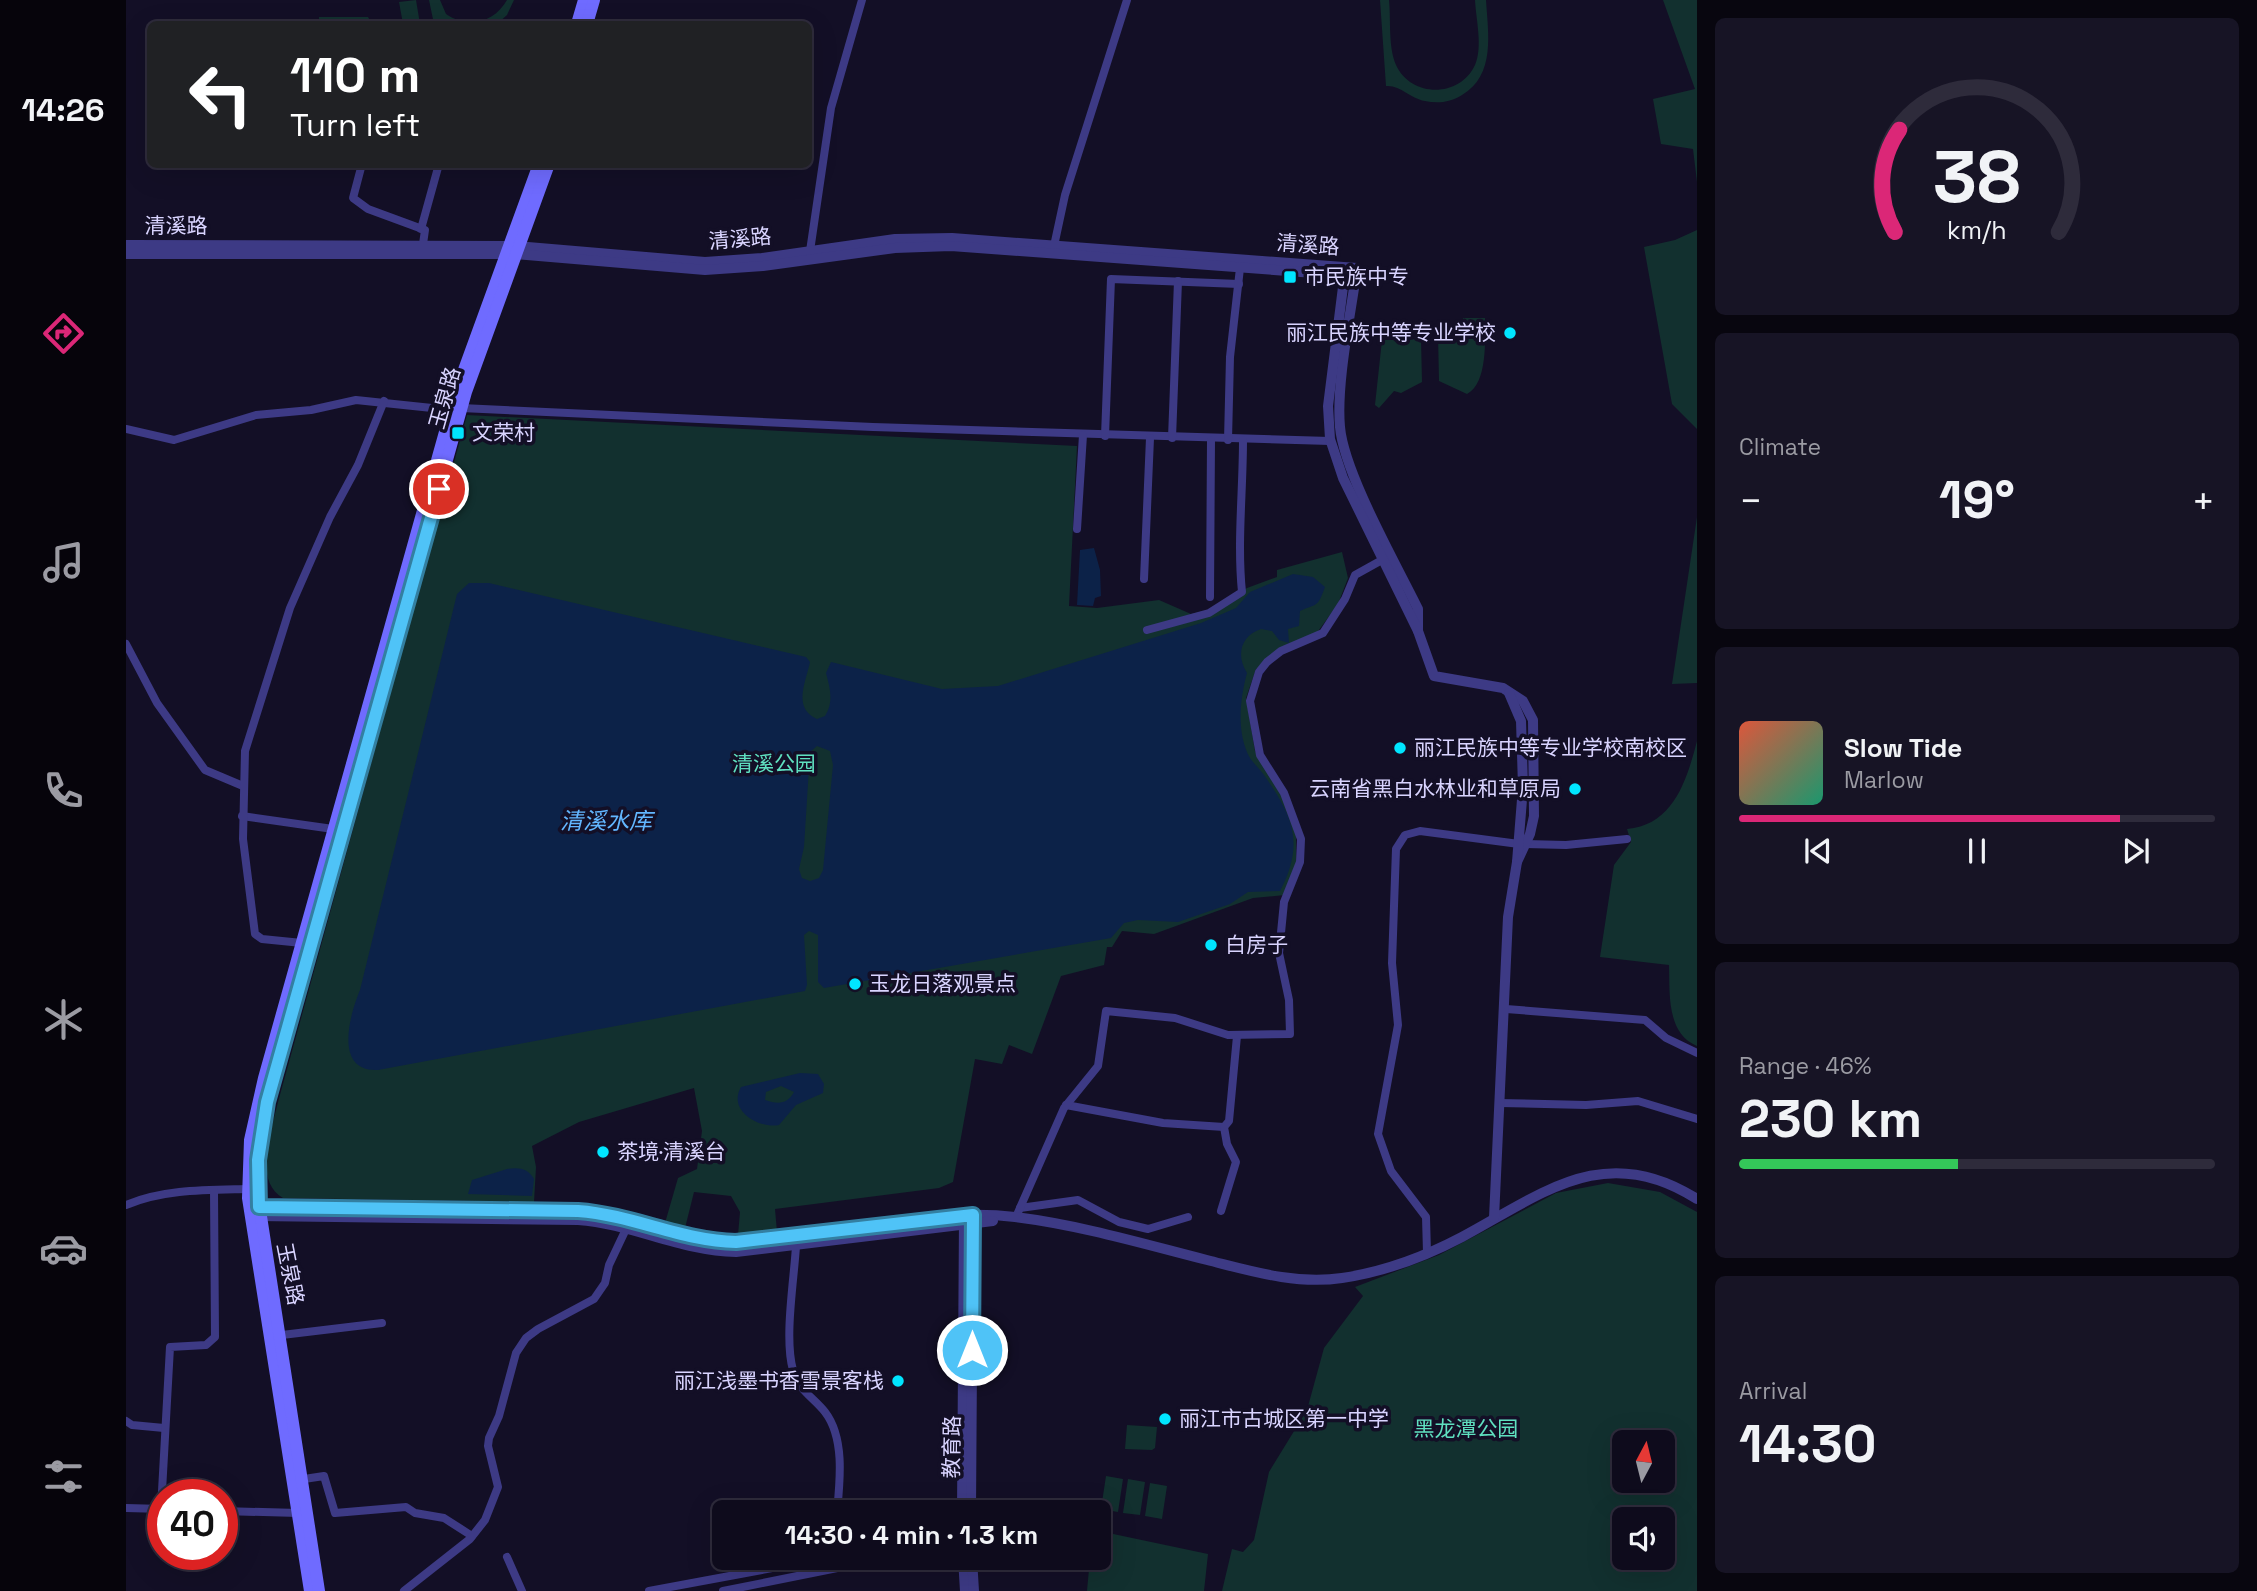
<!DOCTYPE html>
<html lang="en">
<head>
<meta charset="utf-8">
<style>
  :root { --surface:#0e0b1c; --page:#171425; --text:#f1f3f6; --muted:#9b9ba3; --line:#2e2b3b; --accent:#db2777 }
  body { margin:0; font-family:"Space Grotesk","Noto Sans SC",sans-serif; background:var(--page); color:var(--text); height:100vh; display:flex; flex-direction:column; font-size:26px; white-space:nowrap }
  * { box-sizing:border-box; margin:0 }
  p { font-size:23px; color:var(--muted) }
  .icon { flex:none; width:38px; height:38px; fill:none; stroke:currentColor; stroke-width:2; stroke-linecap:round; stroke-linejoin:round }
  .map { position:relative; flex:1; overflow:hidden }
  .side { display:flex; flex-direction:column; gap:18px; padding:18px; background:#08060f; width:560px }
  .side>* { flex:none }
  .top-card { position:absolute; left:21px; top:21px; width:665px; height:147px; border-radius:10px; box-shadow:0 7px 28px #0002,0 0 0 2px var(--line); background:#202124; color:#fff; overflow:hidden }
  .needle { width:46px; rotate:7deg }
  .fabs { position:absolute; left:1486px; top:1430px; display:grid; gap:14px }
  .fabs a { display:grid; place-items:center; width:63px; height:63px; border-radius:10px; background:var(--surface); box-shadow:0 7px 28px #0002,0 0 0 2px var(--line); font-size:35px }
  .speed { position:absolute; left:21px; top:1479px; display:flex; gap:14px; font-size:35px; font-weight:700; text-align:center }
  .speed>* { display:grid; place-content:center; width:91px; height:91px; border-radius:50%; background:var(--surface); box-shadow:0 7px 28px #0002,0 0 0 2px var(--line); line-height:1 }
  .speed .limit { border:10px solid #d22; background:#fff; color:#111 }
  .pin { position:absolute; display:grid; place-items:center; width:60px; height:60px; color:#fff; margin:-30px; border:4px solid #fff; border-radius:50%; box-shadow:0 2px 7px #0007 }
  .me { position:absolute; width:77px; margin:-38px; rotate:0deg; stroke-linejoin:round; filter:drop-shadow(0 0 5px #0008) }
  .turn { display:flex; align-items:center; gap:24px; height:147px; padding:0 28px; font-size:32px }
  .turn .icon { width:91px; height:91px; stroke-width:2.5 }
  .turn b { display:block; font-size:49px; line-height:60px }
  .big { font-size:52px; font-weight:600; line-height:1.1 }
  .side .tile { flex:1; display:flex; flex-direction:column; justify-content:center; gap:10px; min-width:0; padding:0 24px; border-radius:10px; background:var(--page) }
  .side .dial { align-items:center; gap:0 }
  .dial svg { height:182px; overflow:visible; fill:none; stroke:var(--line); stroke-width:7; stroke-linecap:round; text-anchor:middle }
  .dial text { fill:var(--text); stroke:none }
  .song { display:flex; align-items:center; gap:21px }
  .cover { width:84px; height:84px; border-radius:10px; background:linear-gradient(135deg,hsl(10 70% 55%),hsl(160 70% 35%)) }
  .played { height:7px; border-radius:4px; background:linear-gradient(90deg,var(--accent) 80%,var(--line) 80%) }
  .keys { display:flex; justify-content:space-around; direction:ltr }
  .heat { display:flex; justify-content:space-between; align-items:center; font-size:38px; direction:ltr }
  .charge { height:10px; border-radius:5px; background:linear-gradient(90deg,#34c759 46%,var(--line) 0) }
  .trip { position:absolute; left:586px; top:1500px; width:399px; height:70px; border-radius:10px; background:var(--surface); box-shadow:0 7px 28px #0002,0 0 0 2px var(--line); font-weight:600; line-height:70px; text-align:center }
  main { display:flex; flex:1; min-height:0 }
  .tab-bar { display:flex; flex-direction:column; width:126px; justify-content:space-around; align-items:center; background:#06040b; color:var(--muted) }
  .tab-bar .icon { width:49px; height:49px }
  .tab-bar .active { color:var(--accent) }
  .tab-bar b { font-size:32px; color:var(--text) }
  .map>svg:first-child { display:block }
  .green { fill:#12302f; fill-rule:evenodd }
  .water { fill:#0c2248; fill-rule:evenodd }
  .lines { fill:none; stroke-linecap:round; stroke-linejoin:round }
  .minor { stroke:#3d3a85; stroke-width:8 }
  .tertiary { stroke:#3d3a85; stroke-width:10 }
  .secondary { stroke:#6f6bff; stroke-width:12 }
  .route-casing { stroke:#337fa1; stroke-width:18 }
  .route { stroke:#4fc3f7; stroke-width:12 }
  .poi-dot { fill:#00e5ff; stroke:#130f26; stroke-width:2.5 }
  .labels { text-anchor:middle; stroke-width:7; stroke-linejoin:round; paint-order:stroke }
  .street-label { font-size:21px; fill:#d9d4ff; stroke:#130f26 }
  .poi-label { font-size:21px; fill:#d9d4ff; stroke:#130f26; text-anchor:start }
  .park-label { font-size:21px; fill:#5fe0c0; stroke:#130f26 }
  .water-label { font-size:23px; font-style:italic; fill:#62b6ff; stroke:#130f26 }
</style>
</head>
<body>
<main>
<nav class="tab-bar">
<b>14:26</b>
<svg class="icon active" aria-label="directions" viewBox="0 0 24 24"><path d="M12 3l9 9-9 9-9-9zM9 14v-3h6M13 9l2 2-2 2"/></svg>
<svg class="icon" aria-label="music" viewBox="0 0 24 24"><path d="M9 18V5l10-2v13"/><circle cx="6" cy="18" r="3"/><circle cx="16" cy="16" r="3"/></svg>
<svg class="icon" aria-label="phone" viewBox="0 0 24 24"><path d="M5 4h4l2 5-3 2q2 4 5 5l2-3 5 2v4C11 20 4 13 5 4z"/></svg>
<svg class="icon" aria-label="climate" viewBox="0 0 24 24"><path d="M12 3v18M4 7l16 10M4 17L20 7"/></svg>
<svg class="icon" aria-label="car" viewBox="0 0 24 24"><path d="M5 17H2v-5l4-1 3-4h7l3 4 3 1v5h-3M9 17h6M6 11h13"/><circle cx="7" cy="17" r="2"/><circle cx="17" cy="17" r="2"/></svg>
<svg class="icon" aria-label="filters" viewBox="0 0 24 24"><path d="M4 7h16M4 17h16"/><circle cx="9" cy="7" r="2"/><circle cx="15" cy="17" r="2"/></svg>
</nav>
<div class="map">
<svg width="1571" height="1591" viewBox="0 0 1571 1591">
  <rect width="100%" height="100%" fill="#130f26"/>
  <g class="green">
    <path d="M290 0 294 24H277L273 2Z"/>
    <path d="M303 0H314L320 14C342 29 368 23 381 0H388L381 15 371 24H308Z"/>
    <path d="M1254 0H1263C1265 20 1262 47 1270 65 1285 98 1334 98 1349 65 1357 47 1350 20 1349 0H1360C1362 33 1370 75 1336 95 1325 102 1312 104 1299 101 1283 98 1275 85 1260 86Z"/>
    <path d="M1537 0H1571V182L1567 149 1535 144 1527 99 1569 89Z"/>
    <path d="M193 17H242L246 24H193Z"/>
    <path d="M1571 230V429L1546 404 1518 247 1549 240Z"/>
    <path d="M1337 318H1359C1359 339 1362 383 1341 394L1313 381 1312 334H1318V329H1324L1329 335 1337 334Z"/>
    <path d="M1295 339 1296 382 1275 393 1268 391 1253 408 1249 405 1256 340Z"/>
    <path d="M341 415 951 446 943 606 971 608 1033 600 1065 614 1082 610 1121 588 1151 577V570L1216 552 1222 578 1212 604 1190 634 1130 669 1120 698 1129 751 1159 802 1170 830V866L1159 895 1127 898 1028 934 996 931 986 947H981L978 965 935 976 906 1054 883 1045 876 1064 849 1059 827 1182 813 1188 649 1209 651 1232 612 1235 614 1212 605 1196 568 1192 559 1228 539 1223 552 1178 571 1169 576 1131 568 1088 453 1122 406 1146 410 1167 408 1202 157 1198C126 1180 146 1129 152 1102Z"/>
    <path d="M1571 517V683L1546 684Z"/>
    <path d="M1571 741V1046C1540 1033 1544 993 1543 965L1474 957 1488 865 1505 842 1501 829C1548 825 1561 779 1571 741Z"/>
    <path d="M1482 1183 1534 1192 1571 1212V1591H1096L1106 1549 1117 1552 1128 1540 1143 1472 1181 1410 1198 1348 1237 1296 1229 1287 1313 1255 1430 1193ZM1498 1442H1536V1480H1498ZM1498 1519H1536V1558H1498Z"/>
    <path d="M1001 1425 1031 1427 1029 1448 1026 1450 999 1449Z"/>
    <path d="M980 1476 997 1479 992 1512 975 1509Z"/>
    <path d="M1002 1479 1019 1482 1014 1515 997 1513Z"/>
    <path d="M1024 1483 1041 1486 1036 1519 1019 1516Z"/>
    <path d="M973 1531 1082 1554 1078 1591H961L964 1558H973Z"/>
  </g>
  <g class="water">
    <path d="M968 548 974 570 975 596 969 598 967 606 951 605 954 550Z"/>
    <path d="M1167 574 1187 577 1199 587C1191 609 1191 603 1174 611L1173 626 1162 629 1163 643 1153 640 1146 631 1135 629C1114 636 1110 656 1121 673 1114 699 1110 733 1124 758 1128 764 1134 769 1138 775 1167 816 1179 843 1154 891L1122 892 1104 904 1052 922 1012 920 998 923 985 938 698 988 692 982V935L683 931 678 935 681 985 679 991 252 1070C207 1072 224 1014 234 990L331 594 343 583H363L680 657 684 662C680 682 666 708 691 719L699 716C708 702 704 688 700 673L705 662 816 689 872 686 1075 623 1110 608 1124 592ZM691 746 704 751 707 765 697 870 693 878 684 881 676 878 673 869 678 847 684 752Z"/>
    <path d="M674 1073 692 1074 698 1084 697 1093 670 1105 653 1125C634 1129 601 1111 615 1087ZM655 1086 668 1092C661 1105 651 1104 639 1100L640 1092Z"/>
    <path d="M381 1169C392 1167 402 1168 408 1179L406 1196 342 1194 346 1180Z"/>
  </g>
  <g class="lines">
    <g class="minor">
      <path d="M236 164 227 198 242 209 299 230 297 244"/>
      <path d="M295 229 313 164"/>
      <path d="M928 246 939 195 1001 0"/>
      <path d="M684 251 705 108 736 0"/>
      <path d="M335 408 747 427 1204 441"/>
      <path d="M0 429 48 440 130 415 185 410 230 400 325 410"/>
      <path d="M979 436 985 279 1113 284"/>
      <path d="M1046 438 1052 281"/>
      <path d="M1102 440 1104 357 1114 268"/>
      <path d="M951 529 957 435"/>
      <path d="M1018 579 1024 438"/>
      <path d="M1084 597 1085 440"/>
      <path d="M1021 630 1083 613 1116 592C1111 543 1117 491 1117 440"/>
      <path d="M0 644 31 703 79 770 117 786"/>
      <path d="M116 816 207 829"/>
      <path d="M1399 844 1440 845 1501 839"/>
      <path d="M176 943 136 939 129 934 117 839 119 751 164 608 204 517 232 465 258 401"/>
      <path d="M1380 1009 1519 1020 1540 1038 1571 1053"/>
      <path d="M1373 1103 1460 1105 1512 1101 1571 1119"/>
      <path d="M940 1105 1037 1123 1098 1127"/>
      <path d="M0 1205C38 1189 81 1190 122 1189"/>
      <path d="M894 1208 952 1200 993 1222 1022 1229 1062 1217"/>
      <path d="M1095 1211 1110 1162 1101 1144 1098 1127 1103 1121 1111 1036"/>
      <path d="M890 1217 938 1108 972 1066 980 1011 1049 1018 1102 1035 1164 1034 1163 1000 1153 953 1158 902 1174 862 1175 839 1158 793 1134 755 1124 701 1133 672 1141 662 1155 651 1197 633 1219 599 1229 575 1256 560"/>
      <path d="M670 1246C668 1280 658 1339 667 1370 672 1390 687 1397 699 1412 719 1438 714 1481 711 1512"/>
      <path d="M1301 1253 1300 1217 1265 1171 1252 1134 1272 1025 1266 963 1270 849 1279 835 1294 831 1393 844"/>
      <path d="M156 1335 256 1323"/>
      <path d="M0 1421 6 1425 38 1428"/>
      <path d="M178 1479 198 1476 209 1513 280 1507 289 1513 318 1518 346 1536"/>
      <path d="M0 1508 37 1509"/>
      <path d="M35 1509 44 1347 80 1345 89 1337 88 1190"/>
      <path d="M96 1511 173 1513"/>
      <path d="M381 1557 396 1591"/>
      <path d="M278 1591 344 1539 359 1520 372 1487 362 1446 363 1438 373 1416 390 1353 400 1338 412 1329 468 1299 479 1283 483 1265 501 1227"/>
      <path d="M523 1591 700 1558"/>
      <path d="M597 1591 761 1558"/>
    </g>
    <g class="tertiary">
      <path d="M0 245 390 246 579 262 636 258 769 239 826 238 1231 268C1225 313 1210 383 1214 427 1218 473 1270 564 1292 609V631"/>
      <path d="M0 254H389L579 270 637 266 769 248 825 246 1230 276"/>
      <path d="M1219 271 1202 406 1204 439 1217 478 1292 631 1308 676 1377 688 1397 701 1407 720 1408 816 1404 834 1391 862"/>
      <path d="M126 1207 452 1211C507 1215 556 1241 610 1242 703 1240 796 1206 889 1217 954 1225 1018 1244 1081 1260 1125 1271 1170 1285 1216 1278 1257 1272 1300 1256 1336 1237 1416 1194 1479 1140 1571 1199"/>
      <path d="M130 1216 452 1220C506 1224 555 1251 610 1252L867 1221"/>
      <path d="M1368 1218 1382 917 1391 862 1397 787 1395 721 1383 693"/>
      <path d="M836 1512 838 1217"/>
      <path d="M845 1512 847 1217"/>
      <path d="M837 1558 839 1591"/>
      <path d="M846 1558 848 1591"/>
    </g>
    <g class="secondary">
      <path d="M451 24 458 0"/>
      <path d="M461 24 468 0"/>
      <path d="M184 1591 122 1198 124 1140 138 1078 331 389 413 164"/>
      <path d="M193 1591 132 1197 134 1141 147 1081 340 392 423 164"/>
    </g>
  </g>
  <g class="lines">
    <defs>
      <path id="route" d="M313 489 141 1102 132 1160 133 1207 452 1211C507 1215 556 1241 610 1242L847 1215 846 1350"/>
    </defs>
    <use href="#route" class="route-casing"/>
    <use href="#route" class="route"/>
  </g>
  <g class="poi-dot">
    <rect x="1157" y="270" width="14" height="14" rx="3.5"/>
    <circle cx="1384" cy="333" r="7"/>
    <rect x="325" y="426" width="14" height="14" rx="3.5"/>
    <circle cx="1274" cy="748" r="7"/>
    <circle cx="1449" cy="789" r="7"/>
    <circle cx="1085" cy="945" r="7"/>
    <circle cx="729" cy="984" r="7"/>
    <circle cx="477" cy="1152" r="7"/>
    <circle cx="772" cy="1381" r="7"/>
    <circle cx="1039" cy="1419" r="7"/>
  </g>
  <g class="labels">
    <g class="street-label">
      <text x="50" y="233">清溪路</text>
      <text transform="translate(614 239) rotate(-5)" y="7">清溪路</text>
      <text transform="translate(1182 245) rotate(4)" y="7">清溪路</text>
      <text transform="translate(319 398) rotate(-74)" y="7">玉泉路</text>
      <text transform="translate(164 1274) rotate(79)" y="7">玉泉路</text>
      <text transform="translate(826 1447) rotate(-89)" y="7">教育路</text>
    </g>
    <g class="poi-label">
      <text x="1178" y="284">市民族中专</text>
      <text x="1370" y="340" text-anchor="end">丽江民族中等专业学校</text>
      <text x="346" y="440">文荣村</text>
      <text x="1288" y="755">丽江民族中等专业学校南校区</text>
      <text x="1435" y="796" text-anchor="end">云南省黑白水林业和草原局</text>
      <text x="1099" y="952">白房子</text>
      <text x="743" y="991">玉龙日落观景点</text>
      <text x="491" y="1159">茶境·清溪台</text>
      <text x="758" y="1388" text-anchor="end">丽江浅墨书香雪景客栈</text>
      <text x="1053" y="1426">丽江市古城区第一中学</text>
    </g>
    <g class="park-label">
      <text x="648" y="771">清溪公园</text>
      <text x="1340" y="1436">黑龙潭公园</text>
    </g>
    <g class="water-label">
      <text x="480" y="829">清溪水库</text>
    </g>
  </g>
</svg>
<div class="fabs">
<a><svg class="needle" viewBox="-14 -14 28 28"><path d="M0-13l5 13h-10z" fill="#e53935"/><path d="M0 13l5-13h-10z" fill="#9b9ba3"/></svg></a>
<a><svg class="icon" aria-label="sound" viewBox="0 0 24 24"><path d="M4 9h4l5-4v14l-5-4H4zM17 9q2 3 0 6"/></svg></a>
</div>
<div class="speed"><div class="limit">40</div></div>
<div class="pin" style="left:313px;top:489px;background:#d93025"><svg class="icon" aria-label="arrive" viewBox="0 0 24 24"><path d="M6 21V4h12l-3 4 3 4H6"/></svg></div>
<svg class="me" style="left:846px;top:1350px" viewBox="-20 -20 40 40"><circle r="17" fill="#4fc3f7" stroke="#fff" stroke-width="3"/><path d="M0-11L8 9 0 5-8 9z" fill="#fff"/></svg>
<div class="trip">14:30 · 4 min · 1.3 km</div>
<div class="top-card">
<div class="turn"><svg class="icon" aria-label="left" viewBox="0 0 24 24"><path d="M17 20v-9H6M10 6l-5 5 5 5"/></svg><div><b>110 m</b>Turn left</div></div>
</div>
</div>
<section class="side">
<div class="tile dial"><svg viewBox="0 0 100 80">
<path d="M14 69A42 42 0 1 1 86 69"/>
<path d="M14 69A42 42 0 0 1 16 24" stroke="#db2777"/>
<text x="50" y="56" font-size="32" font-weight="700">38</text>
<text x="50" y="72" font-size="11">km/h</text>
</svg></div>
<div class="tile"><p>Climate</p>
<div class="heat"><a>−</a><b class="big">19°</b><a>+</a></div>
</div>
<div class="tile">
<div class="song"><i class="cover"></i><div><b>Slow Tide</b><p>Marlow</p></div></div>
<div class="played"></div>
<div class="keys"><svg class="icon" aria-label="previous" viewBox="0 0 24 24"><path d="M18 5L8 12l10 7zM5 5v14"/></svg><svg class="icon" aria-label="pause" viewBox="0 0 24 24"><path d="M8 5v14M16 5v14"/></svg><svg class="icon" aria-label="next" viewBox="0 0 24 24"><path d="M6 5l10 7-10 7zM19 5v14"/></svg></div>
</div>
<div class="tile"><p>Range · 46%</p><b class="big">230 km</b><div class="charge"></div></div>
<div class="tile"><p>Arrival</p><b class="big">14:30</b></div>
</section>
</main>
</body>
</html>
